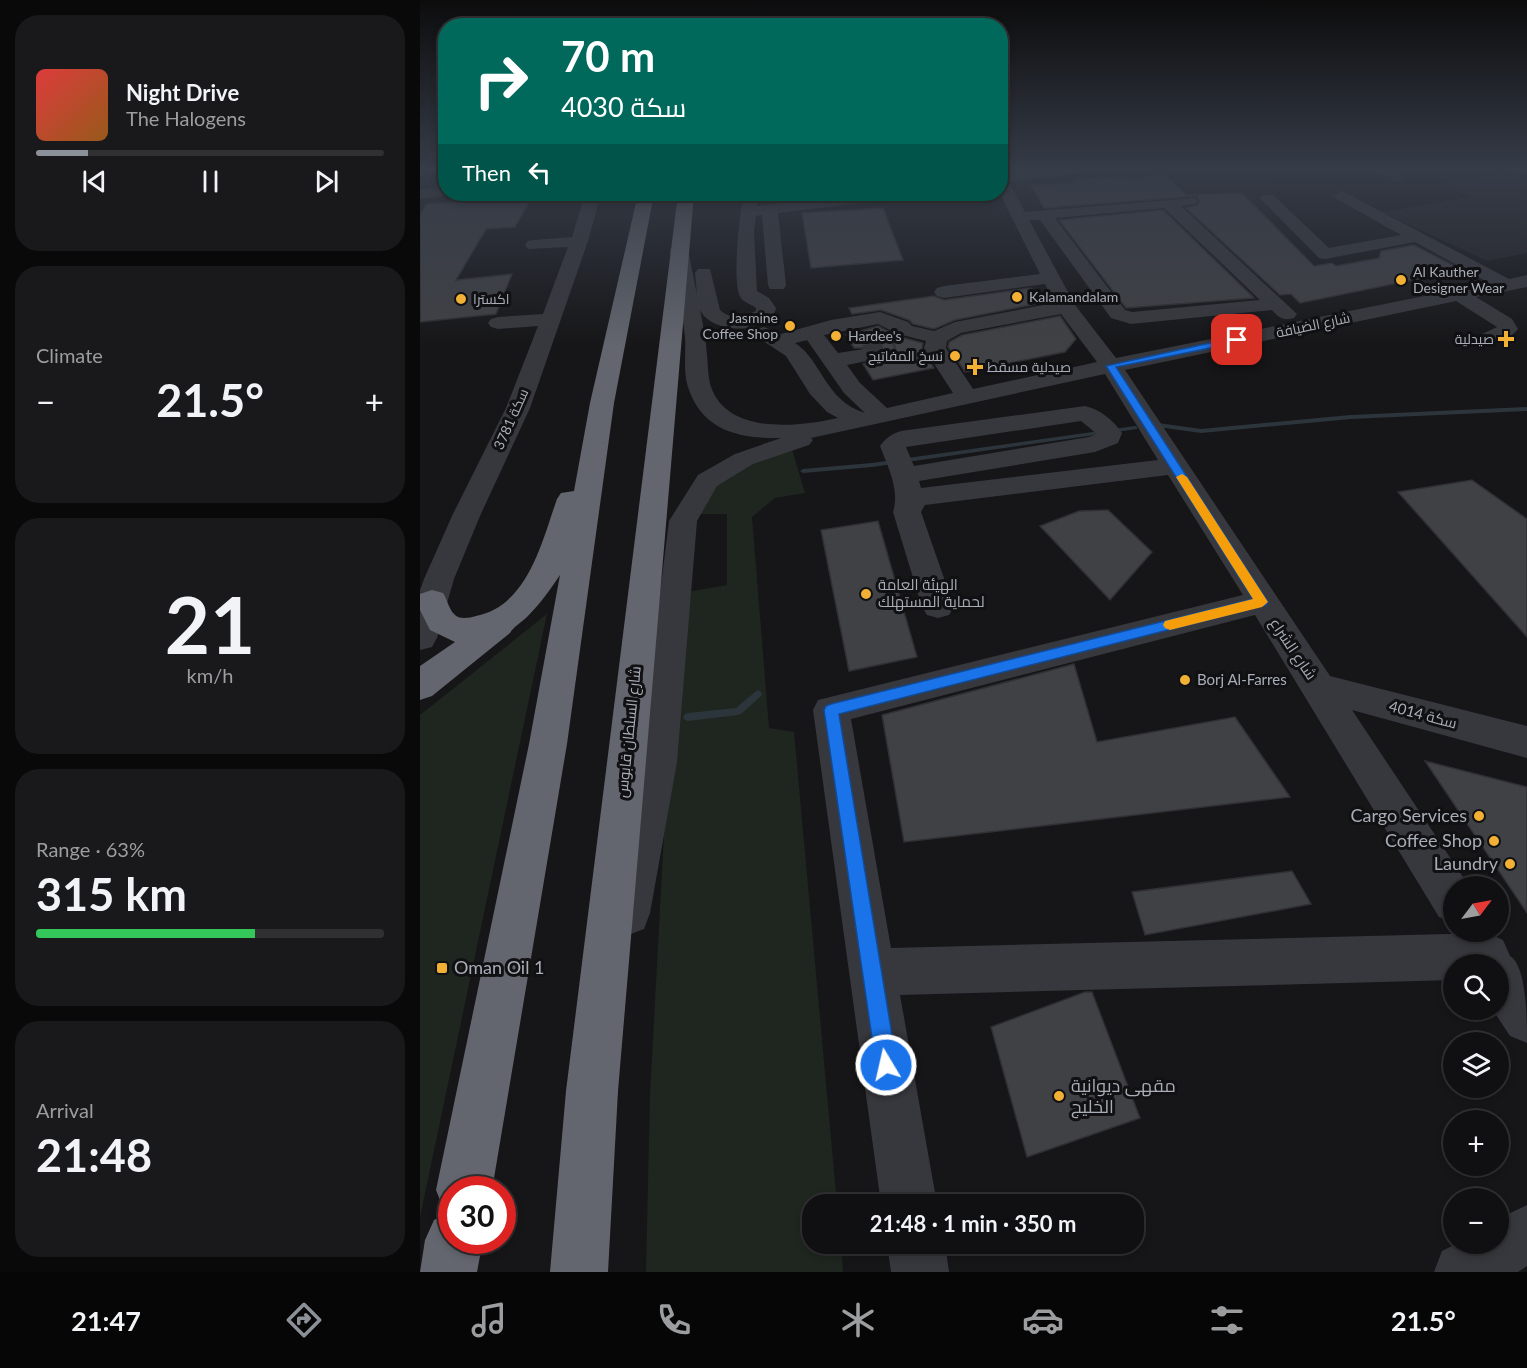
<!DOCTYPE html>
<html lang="en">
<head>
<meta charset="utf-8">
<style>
  :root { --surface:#101012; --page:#19191b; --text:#f1f3f6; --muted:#9c9d9f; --line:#303032; --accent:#8c9099 }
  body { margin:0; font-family:Lato,Cairo,sans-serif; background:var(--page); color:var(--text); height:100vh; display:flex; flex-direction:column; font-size:22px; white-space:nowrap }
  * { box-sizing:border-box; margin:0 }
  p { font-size:20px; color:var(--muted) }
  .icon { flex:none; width:33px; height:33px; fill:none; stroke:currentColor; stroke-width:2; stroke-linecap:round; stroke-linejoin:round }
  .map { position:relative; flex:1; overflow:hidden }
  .details { display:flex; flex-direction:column; gap:15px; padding:15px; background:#09090a; width:420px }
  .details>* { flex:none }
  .guide { position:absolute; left:18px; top:18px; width:570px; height:183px; border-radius:24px; box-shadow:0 3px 9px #0003,0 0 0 2px var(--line); background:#00695c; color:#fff; overflow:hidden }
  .needle { width:39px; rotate:58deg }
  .buttons { position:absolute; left:1023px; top:876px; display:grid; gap:12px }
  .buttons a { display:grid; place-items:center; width:66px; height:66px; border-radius:50%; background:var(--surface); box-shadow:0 3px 9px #0003,0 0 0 2px var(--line); font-size:30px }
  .speed { position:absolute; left:18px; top:1176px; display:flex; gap:12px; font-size:30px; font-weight:700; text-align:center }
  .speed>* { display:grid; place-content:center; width:78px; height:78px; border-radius:50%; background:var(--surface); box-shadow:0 3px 9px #0003,0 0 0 2px var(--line); line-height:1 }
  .speed .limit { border:9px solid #d22; background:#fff; color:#111 }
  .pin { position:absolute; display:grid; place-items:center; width:51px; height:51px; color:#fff; margin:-26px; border-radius:12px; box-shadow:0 3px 9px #0006 }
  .me { position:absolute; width:66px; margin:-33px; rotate:351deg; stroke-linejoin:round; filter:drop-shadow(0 0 4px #0008) }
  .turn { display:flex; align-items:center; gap:21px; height:126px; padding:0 24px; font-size:27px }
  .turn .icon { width:78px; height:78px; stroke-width:2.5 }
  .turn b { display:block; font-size:42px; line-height:51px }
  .then { display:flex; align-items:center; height:57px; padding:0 24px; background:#0003; gap:12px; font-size:22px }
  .big { font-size:45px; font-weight:700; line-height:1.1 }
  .details .widget { flex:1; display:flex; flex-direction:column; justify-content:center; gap:9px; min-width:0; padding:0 21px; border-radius:24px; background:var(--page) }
  .details .dial { align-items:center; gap:0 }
  .dial b { font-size:78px; line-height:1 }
  .song { display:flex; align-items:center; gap:18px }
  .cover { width:72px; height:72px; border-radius:9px; background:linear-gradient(135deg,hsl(0 70% 55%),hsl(30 70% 35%)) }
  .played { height:6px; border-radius:3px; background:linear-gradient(90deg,var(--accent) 15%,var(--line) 15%) }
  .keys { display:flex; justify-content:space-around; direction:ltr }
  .heat { display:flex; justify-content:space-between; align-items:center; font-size:33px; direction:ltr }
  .charge { height:9px; border-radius:4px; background:linear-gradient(90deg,#34c759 63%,var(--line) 0) }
  .trip { position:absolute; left:382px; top:1194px; width:342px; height:60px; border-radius:24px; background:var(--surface); box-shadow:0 3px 9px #0003,0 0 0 2px var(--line); font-weight:700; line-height:60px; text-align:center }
  .tabs { display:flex; height:96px; justify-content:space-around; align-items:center; background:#060607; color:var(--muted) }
  .tabs .icon { width:42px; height:42px }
  .tabs .on { color:var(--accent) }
  .tabs b { font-size:27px; color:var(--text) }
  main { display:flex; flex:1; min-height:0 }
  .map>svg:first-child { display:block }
  .built { fill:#222225 }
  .green { fill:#1e261f }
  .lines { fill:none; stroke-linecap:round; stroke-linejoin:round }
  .stream { fill:#2c353c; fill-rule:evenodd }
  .building { fill:#404145; stroke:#303034; stroke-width:1.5 }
  .minor-tunnel { stroke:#333438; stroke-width:20; stroke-dasharray:20 10; stroke-linecap:butt }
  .minor { fill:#37383d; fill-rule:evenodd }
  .highway { fill:#63666e; fill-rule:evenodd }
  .route { fill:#1a73e8; stroke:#114b97; stroke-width:1.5 }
  .slow { fill:#f59e0b }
  .poi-dot { fill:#f2b134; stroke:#111113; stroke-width:2 }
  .labels { text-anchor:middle; stroke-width:6; stroke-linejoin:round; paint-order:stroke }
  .far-poi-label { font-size:14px; fill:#a8adb8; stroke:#111113; text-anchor:start }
  .far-street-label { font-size:14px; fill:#a8adb8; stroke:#111113 }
  .poi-label { font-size:15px; fill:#a8adb8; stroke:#111113; text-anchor:start }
  .street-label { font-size:15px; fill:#a8adb8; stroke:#111113 }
  .near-poi-label { font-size:18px; fill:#a8adb8; stroke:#111113; text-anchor:end }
</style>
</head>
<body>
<main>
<section class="details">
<div class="widget">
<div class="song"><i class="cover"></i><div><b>Night Drive</b><p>The Halogens</p></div></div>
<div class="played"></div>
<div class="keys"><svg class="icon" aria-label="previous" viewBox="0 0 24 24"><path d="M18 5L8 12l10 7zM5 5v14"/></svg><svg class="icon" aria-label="pause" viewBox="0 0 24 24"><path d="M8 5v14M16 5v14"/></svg><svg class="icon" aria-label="next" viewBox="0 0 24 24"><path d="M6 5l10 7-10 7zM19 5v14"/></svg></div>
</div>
<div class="widget"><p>Climate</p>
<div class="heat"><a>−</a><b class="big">21.5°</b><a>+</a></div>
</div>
<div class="widget dial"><b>21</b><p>km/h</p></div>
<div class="widget"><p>Range · 63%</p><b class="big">315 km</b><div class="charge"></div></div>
<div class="widget"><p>Arrival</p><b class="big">21:48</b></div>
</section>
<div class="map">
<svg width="1107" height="1272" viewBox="0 0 1107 1272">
  <rect width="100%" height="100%" fill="#161618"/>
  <path class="built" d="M1090 172 1107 178V253L1067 261 962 212 1052 197 1019 183Z"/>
  <g class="green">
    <path d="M371 446 385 493 355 498 332 517 349 728 374 732 417 1204H393V1244H421L423 1272H226L230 1095 248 760 267 592 307 585V514H275L293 483 327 462Z"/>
    <path d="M127 614 0 1217V715Z"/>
  </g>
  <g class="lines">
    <g class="stream">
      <path d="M1107 407V411L931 419 781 433 738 427 735 425 738 423 781 429 931 415Z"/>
      <path d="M715 426 717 427V429L452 467 383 473 380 471 383 469 452 463Z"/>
      <path d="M338 690 341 692 342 694 341 696 321 714 318 715 268 721 265 720 263 717 265 714 268 713 316 708 335 692Z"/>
    </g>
  </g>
  <g class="building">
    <path d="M741 174 747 176 766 195 822 193 894 266 912 263 916 266 959 258 961 251 994 245 1042 270 880 303 871 294 860 295 766 208 775 206 780 203 777 196 624 208 611 185 654 183 650 179 712 177 715 179Z"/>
    <path d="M112 197 95 227 66 229 36 280 92 274 76 314 0 322V214L7 204Z"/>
    <path d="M463 208 483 260 391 268 382 213Z"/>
    <path d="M743 210 834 298 706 308 639 220Z"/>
    <path d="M611 288 625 302 535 320 514 329 493 324 489 320 461 310 432 314 429 308 514 296 524 300Z"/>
    <path d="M640 316 656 339 645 352 545 372 528 347 529 342 542 335Z"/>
    <path d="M458 326 477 336 503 343 502 349 514 368 453 380 443 364 454 361 457 354 452 348H434L426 335Z"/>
    <path d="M1052 480 1107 519V637L978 492Z"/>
    <path d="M688 510 732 552 690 600 620 526 659 511Z"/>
    <path d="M458 521 497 657 429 671 401 530Z"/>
    <path d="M654 664 677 742 815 717 870 797 484 842 462 715Z"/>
    <path d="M1005 761 1107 787V913Z"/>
    <path d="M872 871 891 904 725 935 712 892Z"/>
    <path d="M665 992H672L720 1118 607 1157 571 1027Z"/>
  </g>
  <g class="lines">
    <path class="minor-tunnel" d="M444 355 476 349"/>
    <g class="minor">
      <path d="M633 168H673L666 172 589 182 605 212 775 198 778 201 775 204 761 206 877 314 874 318C863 321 859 318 852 310L711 324 691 318 620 220H609L655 305 696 358 1069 283 995 242 905 259 899 258 843 201 840 198 843 195H853L909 248 981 235 917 199 914 196 922 191 1089 279 1107 275V287L1056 297 1092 319 1098 329C1091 339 1072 346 1060 343L1057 339 1060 335 1077 327 1036 301 705 370 910 676 1107 726V758L932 710 1049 886H1034V923L1019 917 835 615 431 719 471 948 1067 933 1083 940 1090 956C1107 966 1107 1020 1107 1043L1090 1036 1073 1010H1078V964H1034V980L480 995 517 1204H461L393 710 398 700 823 595 748 475 505 505 501 512 534 607 529 615 518 618 507 615 502 607 473 512C480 490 468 467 460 446 466 438 471 434 481 431L665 406C681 410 693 420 702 433L698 443 675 452 499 481 501 488 738 460 685 374 391 438 393 440 389 445 333 464 297 486 277 521 257 762 230 913 224 929 208 935 192 929 186 913 219 762 249 521 278 475 315 454 361 438C320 439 282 431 268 387 263 372 266 353 265 337 262 308 255 279 250 250L253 246H265L268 250 277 295 275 273 278 269H290L300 310C311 320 323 317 336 311V308C332 304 324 303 321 298 311 285 320 210 324 194H338L337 206 440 194H480L478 197 473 199 358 213 366 285 364 289H350L348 285 342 215 336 216 334 232 337 291 349 298 356 308C352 333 294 337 280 310 283 325 286 340 287 355 288 365 288 378 291 387 308 435 378 427 418 418L407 412 390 394 366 356 337 337 334 333 337 329 344 327 361 334 411 320 460 312 488 322 492 326 514 331 535 322 634 303 625 284 524 298 517 296 514 292 517 288 524 286 620 274 580 194V175ZM744 208 840 300 712 312 705 310 635 218ZM641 314 677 362 553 389 526 348 527 341 541 333ZM458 324 478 334 506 341 504 348 533 393 467 408 440 383 427 365 452 360 455 355 452 350 444 349 418 353 404 335ZM387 340 424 393 445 413C404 400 402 360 375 343ZM661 421 677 434 669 437 494 466 486 447Z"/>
      <path d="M952 168H969L984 178 977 182Z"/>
      <path d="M1091 168H1107V175L1093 171Z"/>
      <path d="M26 188V194H32L31 195 0 199V189Z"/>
      <path d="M165 194H181L168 241 110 408 60 516 34 579 17 638 12 647 0 650V590L4 579 32 516 86 408 118 326 78 329 71 327 68 323 71 319 78 317 123 314 148 247 108 249 105 245 108 241 114 240 152 237Z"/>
      <path d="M1107 1205V1266L1098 1272H1014L1022 1251 1036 1244H1078V1219Z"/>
      <path d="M467 1244H525L529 1272H471Z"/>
    </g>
    <g class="highway">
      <path d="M218 194H234L194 403 147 744 72 1190H32V1240H63L57 1272H0L5 1240 14 1220 31 1212 24 1210 16 1190 109 744 140 575C130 590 120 604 107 617 101 623 94 626 90 633L12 696 0 700V666L35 642 10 630 0 610V594L12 590 23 593C27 599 29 609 34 614 39 620 49 618 56 616 108 606 122 541 137 499L141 493 154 491 170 403Z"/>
      <path d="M258 194H274L198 1091 188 1272H130L146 1091Z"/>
    </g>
  </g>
  <linearGradient id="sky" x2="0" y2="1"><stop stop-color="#0c0c0d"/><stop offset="0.49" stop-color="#363c48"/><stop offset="1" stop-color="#363c48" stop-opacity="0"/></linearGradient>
  <rect width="1107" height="346" fill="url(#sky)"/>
  <path class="route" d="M817 337 821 340 820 342 696 367 846 599 848 602 846 605 419 714 477 1065 474 1073 466 1076 459 1073 456 1065 404 710 406 706 411 704 833 599 686 366Z"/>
  <path class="slow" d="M762 474 767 477 848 602 842 607 750 630 745 628 743 625 745 621 833 599 756 477Z"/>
  <g class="poi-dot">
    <circle cx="981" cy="280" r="6"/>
    <circle cx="597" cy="297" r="6"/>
    <circle cx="41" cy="299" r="6"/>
    <circle cx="370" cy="326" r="6"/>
    <circle cx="416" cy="336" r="6"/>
    <path d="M1083 330h6v6h6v6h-6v6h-6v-6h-6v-6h6z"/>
    <circle cx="535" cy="356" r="6"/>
    <path d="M552 358h6v6h6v6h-6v6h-6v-6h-6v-6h6z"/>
    <circle cx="446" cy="594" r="6"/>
    <circle cx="765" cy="680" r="6"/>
    <circle cx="1059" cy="816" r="6"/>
    <circle cx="1074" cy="841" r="6"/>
    <circle cx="1090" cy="864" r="6"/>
    <rect x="16" y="962" width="12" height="12" rx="3"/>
    <circle cx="639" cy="1096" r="6"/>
  </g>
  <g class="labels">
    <g class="far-poi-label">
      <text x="993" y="277">Al Kauther<tspan x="993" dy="16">Designer Wear</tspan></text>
      <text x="609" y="302">Kalamandalam</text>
      <text x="53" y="304">اكسترا</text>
      <text x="358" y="323" text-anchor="end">Jasmine<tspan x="358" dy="16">Coffee Shop</tspan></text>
      <text x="428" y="341">Hardee's</text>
      <text x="1074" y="344" text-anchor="end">صيدلية</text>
      <text x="523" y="361" text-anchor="end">نسخ المفاتيح</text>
      <text x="567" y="372">صيدلية مسقط</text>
    </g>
    <g class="far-street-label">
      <text transform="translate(893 325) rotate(-12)" y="5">شارع الضيافة</text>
      <text transform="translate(91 419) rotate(-66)" y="5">سكة 3781</text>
    </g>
    <g class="poi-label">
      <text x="458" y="590">الهيئة العامة<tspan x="458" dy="17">لحماية المستهلك</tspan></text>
      <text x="777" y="685">Borj Al-Farres</text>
    </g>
    <g class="street-label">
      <text transform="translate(873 649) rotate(56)" y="5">شارع الشراع</text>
      <text transform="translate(1003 715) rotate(15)" y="5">سكة 4014</text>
      <text transform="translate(209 732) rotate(-84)" y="5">شارع السلطان قابوس</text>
    </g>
    <g class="near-poi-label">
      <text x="1047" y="822">Cargo Services</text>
      <text x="1062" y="847">Coffee Shop</text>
      <text x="1078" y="870">Laundry</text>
      <text x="34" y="974" text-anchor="start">Oman Oil 1</text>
      <text x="651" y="1092" text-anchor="start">مقهى ديوانية<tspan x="651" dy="21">الخليج</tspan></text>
    </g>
  </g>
</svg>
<div class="buttons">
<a><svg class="needle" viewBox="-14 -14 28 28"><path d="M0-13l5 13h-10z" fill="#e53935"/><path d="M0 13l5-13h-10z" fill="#9c9d9f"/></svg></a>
<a><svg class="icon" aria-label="search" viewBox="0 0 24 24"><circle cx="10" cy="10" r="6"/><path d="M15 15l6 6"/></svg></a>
<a><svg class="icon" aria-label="layers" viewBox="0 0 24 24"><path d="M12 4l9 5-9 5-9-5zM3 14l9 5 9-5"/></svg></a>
<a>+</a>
<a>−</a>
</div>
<div class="speed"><div class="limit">30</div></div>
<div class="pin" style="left:817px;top:340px;background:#d93025"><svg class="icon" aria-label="arrive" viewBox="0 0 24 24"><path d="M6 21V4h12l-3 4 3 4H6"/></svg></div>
<svg class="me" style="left:466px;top:1065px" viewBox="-20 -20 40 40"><circle r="17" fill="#1a73e8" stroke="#fff" stroke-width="3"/><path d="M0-11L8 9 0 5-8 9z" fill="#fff"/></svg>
<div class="trip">21:48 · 1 min · 350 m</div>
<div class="guide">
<div class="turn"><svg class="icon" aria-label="right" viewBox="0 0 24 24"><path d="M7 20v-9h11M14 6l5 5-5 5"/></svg><div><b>70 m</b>سكة 4030</div></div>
<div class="then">Then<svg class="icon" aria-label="left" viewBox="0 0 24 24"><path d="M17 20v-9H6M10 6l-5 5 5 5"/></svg></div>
</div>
</div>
</main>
<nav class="tabs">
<b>21:47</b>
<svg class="icon on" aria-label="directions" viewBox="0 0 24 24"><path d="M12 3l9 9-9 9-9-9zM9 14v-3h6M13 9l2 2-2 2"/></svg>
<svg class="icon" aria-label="music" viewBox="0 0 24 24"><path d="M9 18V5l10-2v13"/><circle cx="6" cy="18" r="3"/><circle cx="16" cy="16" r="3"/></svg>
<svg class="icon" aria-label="phone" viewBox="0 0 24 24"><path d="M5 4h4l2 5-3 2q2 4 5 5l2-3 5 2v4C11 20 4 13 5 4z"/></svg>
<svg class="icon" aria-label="climate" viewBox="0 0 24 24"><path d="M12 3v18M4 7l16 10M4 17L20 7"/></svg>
<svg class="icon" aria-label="car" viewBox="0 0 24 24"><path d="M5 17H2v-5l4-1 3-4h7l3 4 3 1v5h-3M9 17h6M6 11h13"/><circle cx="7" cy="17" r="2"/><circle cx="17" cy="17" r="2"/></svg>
<svg class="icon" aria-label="filters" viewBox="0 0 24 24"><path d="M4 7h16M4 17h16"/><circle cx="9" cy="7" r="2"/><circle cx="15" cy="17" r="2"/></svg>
<b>21.5°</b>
</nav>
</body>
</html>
